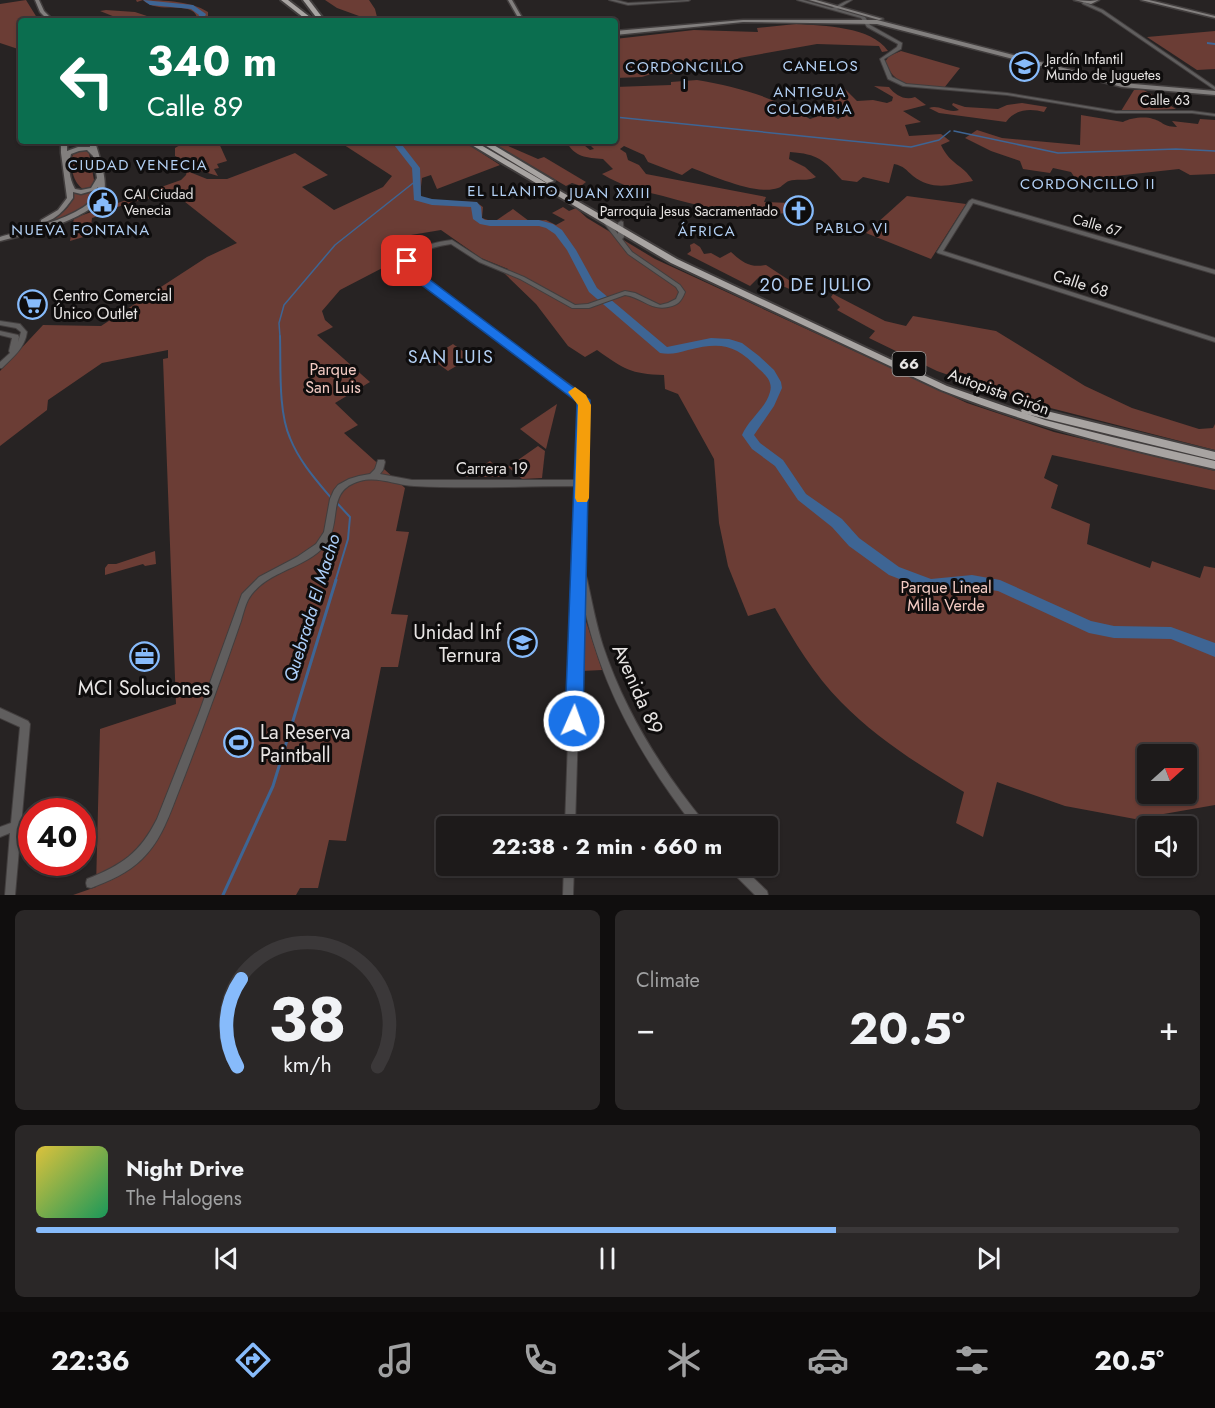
<!DOCTYPE html>
<html lang="en">
<head>
<meta charset="utf-8">
<style>
  :root { --surface:#1d1a1a; --page:#2a2727; --text:#f1f3f6; --muted:#a0a1a2; --line:#3b3839; --accent:#87bbfb }
  body { margin:0; font-family:Jost,sans-serif; background:var(--page); color:var(--text); height:100vh; display:flex; flex-direction:column; font-size:22px; white-space:nowrap }
  * { box-sizing:border-box; margin:0 }
  p { font-size:20px; color:var(--muted) }
  .icon { flex:none; width:33px; height:33px; fill:none; stroke:currentColor; stroke-width:2; stroke-linecap:round; stroke-linejoin:round }
  .map { position:relative; height:895px; overflow:hidden }
  .side { display:flex; flex-direction:column; gap:15px; padding:15px; background:#100e0e; flex:1 }
  .side>* { flex:none }
  .hud { position:absolute; left:18px; top:18px; width:600px; height:126px; border-radius:6px; box-shadow:0 2px 4px #0004,0 0 0 2px var(--line); background:#0b6e4f; color:#fff; overflow:hidden }
  .needle { width:39px; rotate:69deg }
  .controls { position:absolute; left:1137px; top:744px; display:grid; gap:12px }
  .controls a { display:grid; place-items:center; width:60px; height:60px; border-radius:6px; background:var(--surface); box-shadow:0 2px 4px #0004,0 0 0 2px var(--line); font-size:30px }
  .speed { position:absolute; left:18px; top:798px; display:flex; gap:12px; font-size:30px; font-weight:700; text-align:center }
  .speed>* { display:grid; place-content:center; width:78px; height:78px; border-radius:50%; background:var(--surface); box-shadow:0 2px 4px #0004,0 0 0 2px var(--line); line-height:1 }
  .speed .limit { border:9px solid #d22; background:#fff; color:#111 }
  .pin { position:absolute; display:grid; place-items:center; width:51px; height:51px; color:#fff; margin:-26px; border-radius:12px; box-shadow:0 3px 9px #0006 }
  .me { position:absolute; width:66px; margin:-33px; rotate:2deg; stroke-linejoin:round; filter:drop-shadow(0 0 4px #0008) }
  .turn { display:flex; align-items:center; gap:21px; height:126px; padding:0 30px; font-size:27px }
  .turn .icon { width:78px; height:78px; stroke-width:2.5 }
  .turn b { display:block; font-size:42px; line-height:51px }
  .big { font-size:45px; font-weight:700; line-height:1.1 }
  .side .card { flex:1; display:flex; flex-direction:column; justify-content:center; gap:9px; min-width:0; padding:0 21px; border-radius:9px; background:var(--page) }
  .side .dial { align-items:center; gap:0 }
  .dial svg { height:156px; overflow:visible; fill:none; stroke:var(--line); stroke-width:7; stroke-linecap:round; text-anchor:middle }
  .dial text { fill:var(--text); stroke:none }
  .song { display:flex; align-items:center; gap:18px }
  .cover { width:72px; height:72px; border-radius:9px; background:linear-gradient(135deg,hsl(50 70% 55%),hsl(150 70% 35%)) }
  .played { height:6px; border-radius:3px; background:linear-gradient(90deg,var(--accent) 70%,var(--line) 70%) }
  .keys { display:flex; justify-content:space-around; direction:ltr }
  .heat { display:flex; justify-content:space-between; align-items:center; font-size:33px; direction:ltr }
  .side .tiles { flex:1; display:grid; gap:15px; grid-template-columns:1fr 1fr }
  .card:last-child { grid-column:span 2 }
  .trip { position:absolute; left:436px; top:816px; width:342px; height:60px; border-radius:6px; background:var(--surface); box-shadow:0 2px 4px #0004,0 0 0 2px var(--line); font-weight:700; line-height:60px; text-align:center }
  .tab-bar { display:flex; height:96px; justify-content:space-around; align-items:center; background:#0c0a0a; color:var(--muted) }
  .tab-bar .icon { width:42px; height:42px }
  .tab-bar .on { color:var(--accent) }
  .tab-bar b { font-size:27px; color:var(--text) }
  .map>svg:first-child { display:block }
  .green { fill:#6b3d35; fill-rule:evenodd }
  .lines { fill:none; stroke-linecap:round; stroke-linejoin:round }
  .stream-far2 { stroke:#3e6594; stroke-width:1.5 }
  .stream-far1 { stroke:#3e6594; stroke-width:2 }
  .stream { stroke:#3e6594; stroke-width:3 }
  .canal { fill:#3e6594; fill-rule:evenodd }
  .river { fill:#3e6594; fill-rule:evenodd }
  .tertiary-casing { stroke:#423e3e; stroke-width:2 }
  .secondary-casing { stroke:#423e3e; stroke-width:3 }
  .trunk-casing { stroke:#423e3e; stroke-width:4 }
  .tertiary { fill:#605e5e; fill-rule:evenodd }
  .secondary { fill:#827f7e; fill-rule:evenodd }
  .trunk { fill:#a8a4a2; fill-rule:evenodd }
  .route { fill:#1a73e8; stroke:#114b97; stroke-width:1.5 }
  .slow { fill:#f59e0b }
  .labels { text-anchor:middle; stroke-width:6; stroke-linejoin:round; paint-order:stroke }
  .far-poi-label { font-size:14px; fill:#e7e4e3; stroke:#0f0d0d; text-anchor:start }
  .far-street-label { font-size:14px; fill:#e7e4e3; stroke:#0f0d0d }
  .far-neighbourhood-label { font-size:15px; letter-spacing:1.5px; fill:#b3d0f4; stroke:#0f0d0d }
  .shield { fill:#0f0d0d; stroke:#a6a4a3; stroke-width:1.5 }
  .shield-label { font-size:15px; font-weight:bold; fill:#e7e4e3 }
  .street-label { font-size:16px; fill:#e7e4e3; stroke:#0f0d0d }
  .poi-label { font-size:16px; fill:#e7e4e3; stroke:#0f0d0d; text-anchor:start }
  .park-label { font-size:16px; fill:#f3cbc3; stroke:#0f0d0d }
  .neighbourhood-label { font-size:18px; letter-spacing:1.5px; fill:#b3d0f4; stroke:#0f0d0d }
  .water-label { font-size:18px; font-style:italic; fill:#add0fb; stroke:#0f0d0d }
  .near-poi-label { font-size:20px; fill:#e7e4e3; stroke:#0f0d0d; text-anchor:end }
  .near-street-label { font-size:20px; fill:#e7e4e3; stroke:#0f0d0d }
</style>
</head>
<body>
<div class="map">
<svg width="1215" height="895" viewBox="0 0 1215 895">
  <rect width="100%" height="100%" fill="#272323"/>
  <g class="green">
    <path d="M26 0 39 21H21V50L0 43V4Z"/>
    <path d="M136 0C158 0 190 0 208 12V16L204 21H195L197 17C192 0 157 15 143 0L137 2Z"/>
    <path d="M325 0H369L375 9 378 21H358L359 16 337 8Z"/>
    <path d="M106 10 135 12 162 21H107L115 17 100 11Z"/>
    <path d="M796 24C824 26 871 26 888 51L882 52 879 46 817 44 739 58 731 63 701 67 700 65 671 74 660 71 642 77 615 78V39L694 30 758 32 757 28Z"/>
    <path d="M1215 31V69L1197 70 1147 37Z"/>
    <path d="M901 51 960 68 944 88C917 86 897 90 885 62L889 56Z"/>
    <path d="M697 80C738 87 774 97 810 119L828 113 838 119 847 114 833 105 832 92 836 88 843 87 857 101 873 100 887 103 892 101 893 97 874 86 889 87C895 95 905 101 915 97L926 105 903 111 921 122 905 125 909 136 941 134 950 141 941 145C951 166 962 163 973 181 951 185 932 191 913 176 906 170 904 166 894 164L889 183 863 177 857 182 842 180C824 160 818 154 790 152L789 159 805 167 816 177C807 182 799 178 789 181 785 182 782 187 778 188 756 196 711 175 692 168L682 175 648 162 644 155 624 146 620 149 626 153 628 160 639 165 646 174 766 197 764 202 791 203 795 207 793 212C748 219 706 208 663 196 641 191 622 186 602 174L613 169 603 159C587 158 574 157 566 141H579L590 150 594 149 591 146 598 143 596 141H615V87L671 85V82Z"/>
    <path d="M1134 90H1144L1176 109 1121 111Z"/>
    <path d="M953 103 965 107 998 109 1007 105 1022 103 1047 107 1044 112C1030 108 1015 109 1006 122L939 113 929 108C939 104 948 114 959 110L952 105Z"/>
    <path d="M1081 115 1123 122C1130 118 1145 116 1153 119 1165 122 1160 126 1177 127L1172 121 1198 124 1200 119 1215 120V174L1190 175 1179 169 1106 177 1075 178 1071 172 1053 168 1050 173 1023 169 1020 161 991 151 965 138 977 130 1002 138 1080 145Z"/>
    <path d="M187 141H218L227 161 217 164 219 168 214 169 218 176 188 167 186 161 175 156V148Z"/>
    <path d="M338 141H463L500 165 437 189 431 175 422 178 420 195 424 200 476 202 483 207 482 218 494 222 513 209 529 221 546 220 556 225 565 220 552 213 563 207 569 211 576 208 587 218 655 259 967 403 1054 432 1215 471V490L1052 455 1044 478 1058 485 1051 508 1090 524 1087 544 1150 568 1152 561 1200 578 1204 566 1215 568V805L1135 819 1065 806 997 782 983 837 956 823 964 792C921 766 877 739 841 702 814 675 794 641 775 608L748 616 728 566 719 523 714 459 678 394 665 389 664 375C630 374 624 369 597 350L585 357 568 346 536 304 504 273 508 269 481 258 441 230 411 235 417 250 340 290 322 311 325 320 333 327 317 335 370 382 335 403 358 425 344 433 405 488 396 531 409 532 391 614 408 615 398 667H381L346 841 329 840 318 888H300L296 895H73L96 887 100 729 176 704 163 359 168 358V350L102 363 48 400 47 410 0 446V371L43 325 101 326 207 257 237 243 175 194 146 199 147 192 181 180 186 175 187 171 207 179H227L295 153 328 175 302 187 334 210 383 187 392 176ZM1148 754H1186V794H1148Z"/>
    <path d="M506 145 538 159 544 157 586 182 581 186 572 183 566 186 498 146Z"/>
    <path d="M84 149 89 153 94 180 92 187 85 190C73 185 68 163 74 152Z"/>
    <path d="M98 190C90 214 57 219 35 226 52 219 71 213 74 193L85 194Z"/>
    <path d="M138 196V201L100 212 98 216 92 218 90 235 70 241 74 218Z"/>
    <path d="M907 196 966 204 931 259 866 233Z"/>
    <path d="M694 243 700 247 704 254 711 253 720 258 731 252C743 263 750 268 766 265L798 286 794 291 760 276 750 286 687 254 691 251 690 245Z"/>
    <path d="M833 294 885 321 906 326 913 316 996 331 1085 386 1132 408 1199 429 1213 428 1215 424V450L1023 401 937 371 869 338 875 331 837 310 840 307 831 297Z"/>
    <path d="M453 344 471 357 448 371 430 358Z"/>
    <path d="M557 404 546 449 520 429Z"/>
    <path d="M538 446 545 451 542 478 522 479 508 467Z"/>
    <path d="M490 461 508 477H466Z"/>
    <path d="M155 551 156 564 145 566 143 564 105 575V568L108 564H116Z"/>
    <path d="M584 615 602 670 582 671Z"/>
  </g>
  <g class="lines">
    <g class="stream-far2">
      <path d="M615 117 911 147 939 140 950 131"/>
      <path d="M954 131 1058 153 1176 149 1215 151"/>
      <path d="M280 337 279 323 284 305 335 245 417 180"/>
    </g>
    <g class="stream-far1">
      <path d="M280 336C281 366 278 411 290 438 299 461 316 480 332 499"/>
      <path d="M335 582 348 539 350 517 337 503"/>
    </g>
    <path class="stream" d="M223 895 273 786 336 580"/>
    <path class="canal" d="M1207 42 1215 43V45L1207 44Z"/>
    <g class="river">
      <path d="M143 0 193 5 206 14 203 21H197L199 15 191 9 150 5Z"/>
      <path d="M391 141H399L420 168 421 196 432 199 477 202 481 207 482 218 485 220H539L553 224 562 230 576 250 597 288 667 347 711 338 729 339 742 343 759 356 774 370 781 382 782 388 774 406 754 435 760 443 783 460 806 494 842 519 859 538 899 567 931 579 972 575 1000 580 1091 621 1114 626 1171 627 1215 643V657L1171 639 1114 638 1089 633 998 591 972 587 931 591 889 575 849 546 832 527 798 500 775 466 752 449 742 435C749 419 766 408 770 392 773 382 766 375 759 369 735 344 721 342 688 350 678 353 670 355 660 353L589 292 567 250 555 234 546 228 539 226H490L480 224 473 219 471 207 432 205 414 200 412 168Z"/>
    </g>
    <defs>
      <g id="tertiary">
        <path d="M609 0H616L628 3 690 0 688 1 628 5Z"/>
        <path d="M797 0H803L832 8C840 6 844 0 852 0L837 9 865 17 870 25 902 43 901 49 884 59 892 77 906 84 1007 93 1116 111H1192L1215 114V116L1192 113H1116L1007 95 903 86 888 79 880 59 897 47 898 44 867 27 861 18Z"/>
        <path d="M1084 2 1103 10 1215 87V90L1101 12 1083 4 1082 3Z"/>
        <path d="M972 199 1215 270V274L973 203 943 251 1215 338V342L938 253 937 252 969 201Z"/>
        <path d="M606 220 608 221 618 234V223L621 221 623 222 624 237 622 239 632 252 680 285 685 292C681 302 678 305 668 307 651 311 641 297 625 295L589 308H572L520 279 479 262 451 244C435 246 418 251 409 265L410 268 580 392 588 402 583 576H586L587 579C592 602 596 624 603 646 625 712 661 769 704 822L705 826H694C641 758 598 682 582 596L575 826H565L577 486C523 486 468 489 414 486 395 485 378 476 360 481 327 490 341 519 328 541 311 569 265 569 248 600 245 606 243 614 241 621 236 635 231 650 226 664 211 706 196 747 180 788 170 813 162 840 142 859 128 873 109 881 91 888L87 887 86 883 87 879C122 865 140 853 157 819L199 713 242 594 259 577 297 557 316 544 324 532 330 499 334 490 338 485 349 479 359 476 370 474 375 469 378 460H384L385 462 383 470 380 474 412 480H578L580 403 574 396 405 270 403 265C413 248 433 242 452 240L483 260 524 277 575 305 588 304 625 291 635 293 660 305 668 303 676 299 679 292 676 287 628 254 603 222Z"/>
        <path d="M0 321 20 324 27 332C25 348 13 357 2 368H0V362L10 353 9 351 12 338 0 335V331L18 335 19 337 18 342 21 332 16 328 0 325Z"/>
        <path d="M0 708 28 721 30 724 15 895H5L10 833 0 837V827L11 823 20 727 0 718Z"/>
        <path d="M564 866H574L573 895H563Z"/>
        <path d="M729 866H741L767 891 768 895H755L730 870Z"/>
      </g>
      <g id="secondary">
        <path d="M35 0H39L44 11 54 21H49L40 12Z"/>
        <path d="M508 0H512L524 21H520Z"/>
        <path d="M809 0H816L883 19 879 20Z"/>
        <path d="M1074 0 1090 1 1099 0 1091 4Z"/>
        <path d="M1141 0H1149L1215 16V18Z"/>
        <path d="M743 20H877L1122 83 1215 91V95L1122 87 877 24 743 22 615 35V31Z"/>
        <path d="M61 141H67V151L78 147H90L89 141H95C98 153 108 180 104 192 96 219 25 235 0 241V237C23 230 97 215 98 187L95 190 81 194 73 192V198C65 209 55 222 41 222V220L58 210 67 198 61 153ZM87 150 93 156 97 178 91 188 81 190 75 189C69 178 68 166 71 154L79 151Z"/>
      </g>
      <g id="trunk">
        <path d="M281 0H288L315 21H308Z"/>
        <path d="M303 0H309L325 21H319Z"/>
        <path d="M465 141H474L677 259 947 386 1045 420 1112 437 1215 461V469C1122 448 1030 425 941 390L671 263Z"/>
        <path d="M478 141H487L554 181 547 183Z"/>
        <path d="M1026 406 1215 452V460L1022 413 1021 410Z"/>
      </g>
    </defs>
    <use href="#tertiary" class="tertiary-casing"/>
    <use href="#secondary" class="secondary-casing"/>
    <use href="#trunk" class="trunk-casing"/>
    <use href="#tertiary" class="tertiary"/>
    <use href="#secondary" class="secondary"/>
    <use href="#trunk" class="trunk"/>
  </g>
  <path class="route" d="M407 257 412 261 413 267 590 400 583 721 580 727 574 729 568 727 565 721 577 402 403 271 401 261Z"/>
  <path class="slow" d="M575 387 586 395 591 405 589 498 587 502H577L575 498 578 405 568 392Z"/>
  <defs>
    <symbol id="school-ring" viewBox="-11 -11 22 22"><circle r="9.5" fill="#0f0d0d" stroke="#87bbfb" stroke-width="1.5"/><path d="M0-5L7-2L0 1L-7-2ZM-4 1L0 2.5L4 1V4Q0 6-4 4Z" fill="#87bbfb"/></symbol>
    <symbol id="civic-ring" viewBox="-11 -11 22 22"><circle r="9.5" fill="#0f0d0d" stroke="#87bbfb" stroke-width="1.5"/><path d="M-.6-6.5H3V-4.5H.6V-3L4-1V1h2V6H-6V1h2V-1L-.6-3ZM-1.2 2.5V6h2.4V2.5Z" fill="#87bbfb"/></symbol>
    <symbol id="church-ring" viewBox="-11 -11 22 22"><circle r="9.5" fill="#0f0d0d" stroke="#87bbfb" stroke-width="1.5"/><path d="M-1.2-6h2.4v3.5h3.3v2.4h-3.3V6h-2.4V-.1h-3.3v-2.4h3.3Z" fill="#87bbfb"/></symbol>
    <symbol id="supermarket-ring" viewBox="-11 -11 22 22"><circle r="9.5" fill="#0f0d0d" stroke="#87bbfb" stroke-width="1.5"/><path d="M-6-5.5h2.5l.6 2H6L4.5 2H-2.5L-4.4-4H-6ZM-1.5 3.2a1.3 1.3 0 1 0 .1 0ZM3 3.2a1.3 1.3 0 1 0 .1 0Z" fill="#87bbfb"/></symbol>
    <symbol id="office-ring" viewBox="-11 -11 22 22"><circle r="9.5" fill="#0f0d0d" stroke="#87bbfb" stroke-width="1.5"/><path d="M-6-3h4V-5.5h4V-3h4V5H-6ZM-1-4.5V-3h2v-1.5ZM-6 0V1H6V0Z" fill="#87bbfb"/></symbol>
    <symbol id="stadium-ring" viewBox="-11 -11 22 22"><circle r="9.5" fill="#0f0d0d" stroke="#87bbfb" stroke-width="1.5"/><path d="M0-5a6.5 5 0 1 0 0 10a6.5 5 0 1 0 0-10ZM-3.5-1.8h7v3.6h-7Z" fill="#87bbfb"/></symbol>
  </defs>
  <g fill-rule="evenodd">
    <use href="#school-ring" x="1008" y="50" width="33" height="33"/>
    <use href="#civic-ring" x="86" y="186" width="33" height="33"/>
    <use href="#church-ring" x="782" y="194" width="33" height="33"/>
    <use href="#supermarket-ring" x="16" y="288" width="33" height="33"/>
    <use href="#school-ring" x="506" y="626" width="33" height="33"/>
    <use href="#office-ring" x="128" y="640" width="33" height="33"/>
    <use href="#stadium-ring" x="222" y="726" width="33" height="33"/>
  </g>
  <g class="labels">
    <g class="far-poi-label">
      <text x="1046" y="64">Jardín Infantil<tspan x="1046" dy="16">Mundo de Juguetes</tspan></text>
      <text x="124" y="199">CAI Ciudad<tspan x="124" dy="16">Venecia</tspan></text>
      <text x="778" y="216" text-anchor="end">Parroquia Jesus Sacramentado</text>
    </g>
    <g class="far-street-label">
      <text x="1165" y="105">Calle 63</text>
      <text transform="translate(1097 225) rotate(16)" y="5">Calle 67</text>
    </g>
    <g class="far-neighbourhood-label">
      <text x="821" y="71">CANELOS</text>
      <text x="685" y="72">CORDONCILLO<tspan x="685" dy="17">I</tspan></text>
      <text x="810" y="97">ANTIGUA<tspan x="810" dy="17">COLOMBIA</tspan></text>
      <text x="138" y="170">CIUDAD VENECIA</text>
      <text x="1088" y="189">CORDONCILLO II</text>
      <text x="513" y="196">EL LLANITO</text>
      <text x="610" y="198">JUAN XXIII</text>
      <text x="852" y="233">PABLO VI</text>
      <text x="81" y="235">NUEVA FONTANA</text>
      <text x="707" y="236">ÁFRICA</text>
    </g>
    <rect class="shield" x="892.5" y="352" width="33" height="24" rx="4.5"/>
    <g class="shield-label">
      <text x="909" y="369">66</text>
    </g>
    <g class="street-label">
      <text transform="translate(1081 283) rotate(18)" y="6">Calle 68</text>
      <text transform="translate(999 391) rotate(20)" y="6">Autopista Girón</text>
      <text x="492" y="474">Carrera 19</text>
    </g>
    <g class="poi-label">
      <text x="53" y="301">Centro Comercial<tspan x="53" dy="18">Único Outlet</tspan></text>
    </g>
    <g class="park-label">
      <text x="333" y="375">Parque<tspan x="333" dy="18">San Luis</tspan></text>
      <text x="946" y="593">Parque Lineal<tspan x="946" dy="18">Milla Verde</tspan></text>
    </g>
    <g class="neighbourhood-label">
      <text x="816" y="291">20 DE JULIO</text>
      <text x="451" y="363">SAN LUIS</text>
    </g>
    <g class="water-label">
      <text transform="translate(312 608) rotate(-73)" y="6">Quebrada El Macho</text>
    </g>
    <g class="near-poi-label">
      <text x="501" y="639">Unidad Inf<tspan x="501" dy="23">Ternura</tspan></text>
      <text x="144" y="695" text-anchor="middle">MCI Soluciones</text>
      <text x="260" y="739" text-anchor="start">La Reserva<tspan x="260" dy="23">Paintball</tspan></text>
    </g>
    <g class="near-street-label">
      <text transform="translate(638 689) rotate(66)" y="7">Avenida 89</text>
    </g>
  </g>
</svg>
<div class="controls">
<a><svg class="needle" viewBox="-14 -14 28 28"><path d="M0-13l5 13h-10z" fill="#e53935"/><path d="M0 13l5-13h-10z" fill="#a0a1a2"/></svg></a>
<a><svg class="icon" aria-label="sound" viewBox="0 0 24 24"><path d="M4 9h4l5-4v14l-5-4H4zM17 9q2 3 0 6"/></svg></a>
</div>
<div class="speed"><div class="limit">40</div></div>
<div class="pin" style="left:407px;top:261px;background:#d93025"><svg class="icon" aria-label="arrive" viewBox="0 0 24 24"><path d="M6 21V4h12l-3 4 3 4H6"/></svg></div>
<svg class="me" style="left:574px;top:721px" viewBox="-20 -20 40 40"><circle r="17" fill="#1a73e8" stroke="#fff" stroke-width="3"/><path d="M0-11L8 9 0 5-8 9z" fill="#fff"/></svg>
<div class="trip">22:38 · 2 min · 660 m</div>
<div class="hud">
<div class="turn"><svg class="icon" aria-label="left" viewBox="0 0 24 24"><path d="M17 20v-9H6M10 6l-5 5 5 5"/></svg><div><b>340 m</b>Calle 89</div></div>
</div>
</div>
<section class="side">
<div class="tiles">
<div class="card dial"><svg viewBox="0 0 100 80">
<path d="M14 69A42 42 0 1 1 86 69"/>
<path d="M14 69A42 42 0 0 1 16 24" stroke="#87bbfb"/>
<text x="50" y="56" font-size="32" font-weight="700">38</text>
<text x="50" y="72" font-size="11">km/h</text>
</svg></div>
<div class="card"><p>Climate</p>
<div class="heat"><a>−</a><b class="big">20.5°</b><a>+</a></div>
</div>
<div class="card">
<div class="song"><i class="cover"></i><div><b>Night Drive</b><p>The Halogens</p></div></div>
<div class="played"></div>
<div class="keys"><svg class="icon" aria-label="previous" viewBox="0 0 24 24"><path d="M18 5L8 12l10 7zM5 5v14"/></svg><svg class="icon" aria-label="pause" viewBox="0 0 24 24"><path d="M8 5v14M16 5v14"/></svg><svg class="icon" aria-label="next" viewBox="0 0 24 24"><path d="M6 5l10 7-10 7zM19 5v14"/></svg></div>
</div>
</div>
</section>
<nav class="tab-bar">
<b>22:36</b>
<svg class="icon on" aria-label="directions" viewBox="0 0 24 24"><path d="M12 3l9 9-9 9-9-9zM9 14v-3h6M13 9l2 2-2 2"/></svg>
<svg class="icon" aria-label="music" viewBox="0 0 24 24"><path d="M9 18V5l10-2v13"/><circle cx="6" cy="18" r="3"/><circle cx="16" cy="16" r="3"/></svg>
<svg class="icon" aria-label="phone" viewBox="0 0 24 24"><path d="M5 4h4l2 5-3 2q2 4 5 5l2-3 5 2v4C11 20 4 13 5 4z"/></svg>
<svg class="icon" aria-label="climate" viewBox="0 0 24 24"><path d="M12 3v18M4 7l16 10M4 17L20 7"/></svg>
<svg class="icon" aria-label="car" viewBox="0 0 24 24"><path d="M5 17H2v-5l4-1 3-4h7l3 4 3 1v5h-3M9 17h6M6 11h13"/><circle cx="7" cy="17" r="2"/><circle cx="17" cy="17" r="2"/></svg>
<svg class="icon" aria-label="filters" viewBox="0 0 24 24"><path d="M4 7h16M4 17h16"/><circle cx="9" cy="7" r="2"/><circle cx="15" cy="17" r="2"/></svg>
<b>20.5°</b>
</nav>
</body>
</html>
